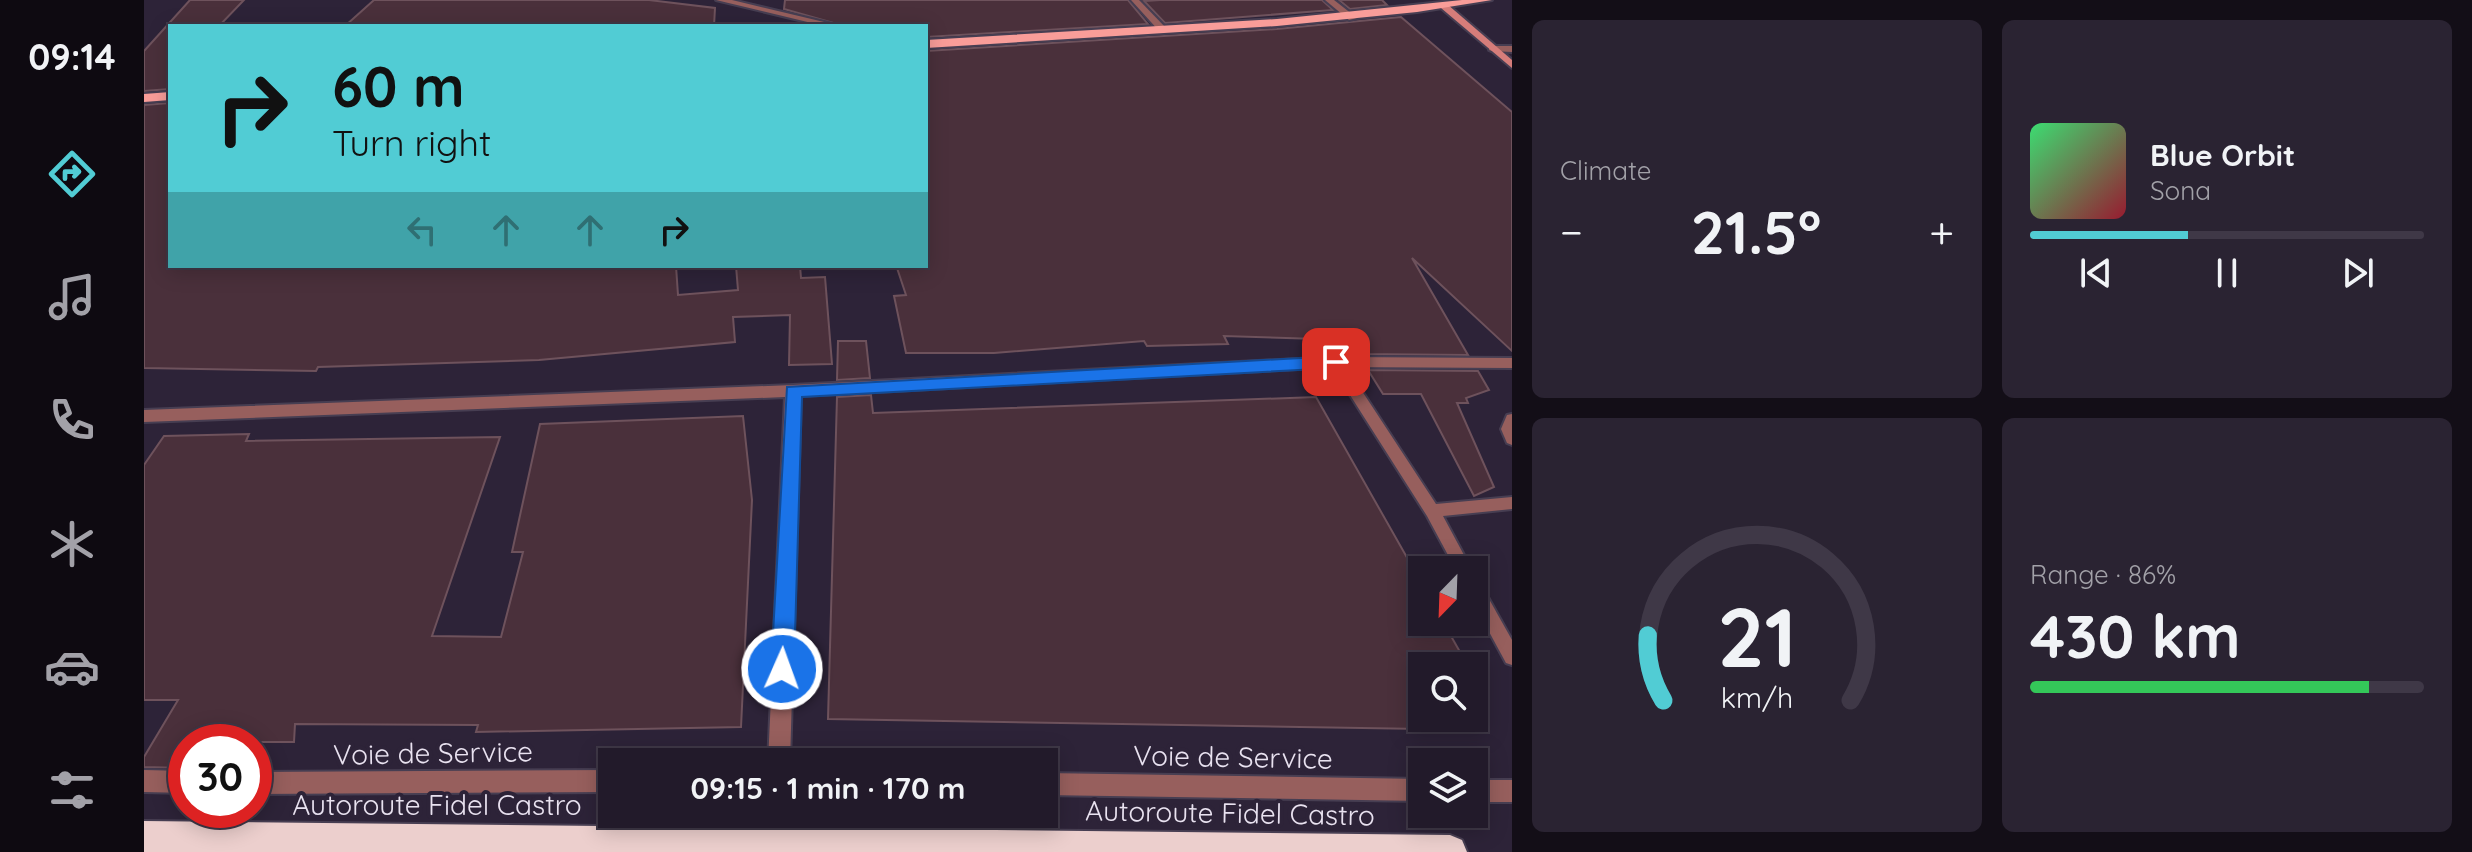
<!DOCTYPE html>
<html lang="en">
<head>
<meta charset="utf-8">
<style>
  :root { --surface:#221a2a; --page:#2a2332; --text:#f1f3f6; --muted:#a2a1a8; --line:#3f3847; --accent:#51ccd4 }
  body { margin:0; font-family:Quicksand,sans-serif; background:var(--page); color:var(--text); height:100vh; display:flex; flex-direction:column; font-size:30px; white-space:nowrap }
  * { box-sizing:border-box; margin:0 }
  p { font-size:26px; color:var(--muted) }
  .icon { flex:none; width:44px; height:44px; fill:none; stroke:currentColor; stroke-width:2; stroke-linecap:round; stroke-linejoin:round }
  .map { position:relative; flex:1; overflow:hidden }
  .side { display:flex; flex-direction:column; gap:20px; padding:20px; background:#130e17; width:960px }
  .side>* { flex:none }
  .guide { position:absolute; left:24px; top:24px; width:760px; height:244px; border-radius:0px; box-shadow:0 4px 20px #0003,0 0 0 2px var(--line); background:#51ccd4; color:#111; overflow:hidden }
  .needle { width:52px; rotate:203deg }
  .tools { position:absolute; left:1264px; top:556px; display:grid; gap:16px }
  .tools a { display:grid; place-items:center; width:80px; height:80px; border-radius:0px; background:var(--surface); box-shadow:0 4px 20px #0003,0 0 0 2px var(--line); font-size:40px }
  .speed { position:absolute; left:24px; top:724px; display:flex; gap:16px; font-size:40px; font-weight:700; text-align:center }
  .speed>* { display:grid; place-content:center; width:104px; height:104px; border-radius:50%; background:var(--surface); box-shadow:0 4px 20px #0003,0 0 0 2px var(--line); line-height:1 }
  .speed .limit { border:12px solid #d22; background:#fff; color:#111 }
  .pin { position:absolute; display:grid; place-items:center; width:68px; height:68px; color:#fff; margin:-34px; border-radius:16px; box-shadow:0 4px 12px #0006 }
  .me { position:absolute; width:88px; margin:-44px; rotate:2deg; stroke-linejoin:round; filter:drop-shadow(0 0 6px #0008) }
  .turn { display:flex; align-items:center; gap:28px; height:168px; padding:0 32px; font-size:36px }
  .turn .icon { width:104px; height:104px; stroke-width:2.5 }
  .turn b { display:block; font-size:56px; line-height:68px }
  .lanes { display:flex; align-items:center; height:76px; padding:0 32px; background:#0003; justify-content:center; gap:40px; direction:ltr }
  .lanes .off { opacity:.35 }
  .big { font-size:60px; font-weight:700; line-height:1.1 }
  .side .card { flex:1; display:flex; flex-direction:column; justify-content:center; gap:12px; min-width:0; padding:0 28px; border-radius:12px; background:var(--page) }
  .side .dial { align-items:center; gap:0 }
  .dial svg { height:208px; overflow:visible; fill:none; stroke:var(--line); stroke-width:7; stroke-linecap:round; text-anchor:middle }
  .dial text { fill:var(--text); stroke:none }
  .song { display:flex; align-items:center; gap:24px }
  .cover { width:96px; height:96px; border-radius:12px; background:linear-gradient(135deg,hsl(140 70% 55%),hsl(350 70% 35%)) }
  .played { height:8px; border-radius:4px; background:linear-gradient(90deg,var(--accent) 40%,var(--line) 40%) }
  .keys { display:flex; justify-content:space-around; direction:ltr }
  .heat { display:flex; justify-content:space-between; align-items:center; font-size:44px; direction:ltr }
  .charge { height:12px; border-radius:6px; background:linear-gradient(90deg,#34c759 86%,var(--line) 0) }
  .side .tiles { flex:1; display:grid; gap:20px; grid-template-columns:repeat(2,1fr) }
  .trip { position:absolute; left:454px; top:748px; width:460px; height:80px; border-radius:0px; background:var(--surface); box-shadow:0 4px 20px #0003,0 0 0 2px var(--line); font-weight:700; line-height:80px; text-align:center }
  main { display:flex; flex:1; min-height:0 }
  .menu { display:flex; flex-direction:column; width:144px; justify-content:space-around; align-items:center; background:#0e0a11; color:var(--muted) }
  .menu .icon { width:56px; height:56px }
  .menu .active { color:var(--accent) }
  .menu b { font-size:36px; color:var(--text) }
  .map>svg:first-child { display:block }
  .building { fill:#4a303b; stroke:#6e525c; stroke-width:2 }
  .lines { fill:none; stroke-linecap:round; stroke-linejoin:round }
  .lane-casing { stroke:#473e52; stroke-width:4 }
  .street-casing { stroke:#473e52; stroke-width:4 }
  .secondary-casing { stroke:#473e52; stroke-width:4 }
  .primary-casing { stroke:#473e52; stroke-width:4 }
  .highway-casing { stroke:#473e52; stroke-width:4 }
  .lane { fill:#975f5d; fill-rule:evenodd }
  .street { fill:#975f5d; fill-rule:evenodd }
  .secondary { fill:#d67d7a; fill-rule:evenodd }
  .primary { fill:#f99d99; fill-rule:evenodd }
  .highway { fill:#eccfcd; fill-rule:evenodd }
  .route { fill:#1a73e8; stroke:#114b97; stroke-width:2 }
  .labels { text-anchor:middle; stroke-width:8; stroke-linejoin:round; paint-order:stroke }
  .near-street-label { font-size:28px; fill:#e9e2f0; stroke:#2d2338 }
</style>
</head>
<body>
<main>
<nav class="menu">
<b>09:14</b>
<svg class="icon active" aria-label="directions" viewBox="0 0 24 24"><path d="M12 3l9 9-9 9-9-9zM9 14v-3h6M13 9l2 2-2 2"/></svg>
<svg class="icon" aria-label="music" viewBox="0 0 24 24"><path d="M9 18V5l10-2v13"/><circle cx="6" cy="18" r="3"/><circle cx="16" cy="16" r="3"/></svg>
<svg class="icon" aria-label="phone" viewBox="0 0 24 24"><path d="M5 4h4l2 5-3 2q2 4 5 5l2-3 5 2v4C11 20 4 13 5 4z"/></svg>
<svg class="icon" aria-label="climate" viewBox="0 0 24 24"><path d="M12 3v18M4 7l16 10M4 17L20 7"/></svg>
<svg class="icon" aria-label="car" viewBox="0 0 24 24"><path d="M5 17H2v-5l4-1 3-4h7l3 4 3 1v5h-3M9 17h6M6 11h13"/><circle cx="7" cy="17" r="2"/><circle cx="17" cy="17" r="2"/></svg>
<svg class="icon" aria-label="filters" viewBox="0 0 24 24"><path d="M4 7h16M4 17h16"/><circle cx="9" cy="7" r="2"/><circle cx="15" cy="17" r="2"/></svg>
</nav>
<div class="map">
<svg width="1368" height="852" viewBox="0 0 1368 852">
  <rect width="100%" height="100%" fill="#2d2338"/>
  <g class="building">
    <path d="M46 0H100L75 26H26V89L0 91V51Z"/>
    <path d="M230 0H505L571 8 570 26H201Z"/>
    <path d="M641 0H984L1004 24 782 37V26H700L640 9Z"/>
    <path d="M1016 0H1178L1189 10 1021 23 1000 1Z"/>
    <path d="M1195 0H1238L1243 5 1206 9Z"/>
    <path d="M1257 17 1368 112V351L1268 258 1324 355 1215 354 1206 340 1080 336 1084 344 1003 346 1000 341 850 353H762L750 296 762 295 753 268 782 266V51L1133 29Z"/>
    <path d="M26 103V266H532L534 295 594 290 592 266H656L657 278 681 277 688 364 645 365 646 315 589 317 591 342 395 360 174 367 172 371 0 368V105Z"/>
    <path d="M694 341H722L726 378 693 380Z"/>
    <path d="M1224 370 1334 371 1345 390 1322 398 1324 403H1313L1350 487 1330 496 1277 394H1239Z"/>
    <path d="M727 395 729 413 1172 397 1278 584V622H1299L1324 666H1278V729L684 719 693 397Z"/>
    <path d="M599 416 608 500 597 727 332 732 334 725 151 724 150 742H42V768L0 767V757L34 700H0V465L20 436 105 434 102 441 356 437 288 636 357 637 379 552H368L396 424Z"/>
  </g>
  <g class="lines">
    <defs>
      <g id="lane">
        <path d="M987 0H995L1022 28V32H1016Z"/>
        <path d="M1345 46H1368V52L1348 51 1345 50Z"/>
        <path d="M1192 357 1197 359 1292 504 1368 497V509L1299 516 1328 570H1312L1283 516 1185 362Z"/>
        <path d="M1368 414V445L1363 443 1357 429 1363 415Z"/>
        <path d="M1330 581 1336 583 1368 640V665L1362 663 1330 604Z"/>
      </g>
      <g id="street">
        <path d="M572 0H588L697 26H680Z"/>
        <path d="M1181 0H1190L1213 18 1205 20Z"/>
        <path d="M1192 357 1368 358V368L1192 367 657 396 646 762H624L641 397 0 422V410L649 385Z"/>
        <path d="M0 770 42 771V793L0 792Z"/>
        <path d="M468 770V792L110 794V772Z"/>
        <path d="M900 773 1278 779V801L900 795Z"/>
        <rect x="1330" y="780" width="38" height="22"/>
      </g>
      <path id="secondary" d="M1297 4H1303L1368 60V68L1297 8Z"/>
      <g id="primary">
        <path d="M1318 0H1348L1273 12 1133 26 782 48V40L1133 19Z"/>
        <path d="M26 92V100L0 102V94Z"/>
      </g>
      <path id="highway" d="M0 821 1306 835 1318 840 1323 852H0Z"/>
    </defs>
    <use href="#lane" class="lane-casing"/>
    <use href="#street" class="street-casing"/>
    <use href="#secondary" class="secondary-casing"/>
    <use href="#primary" class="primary-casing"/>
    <use href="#highway" class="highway-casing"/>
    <use href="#lane" class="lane"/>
    <use href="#street" class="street"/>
    <use href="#secondary" class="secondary"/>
    <use href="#primary" class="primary"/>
    <use href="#highway" class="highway"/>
  </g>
  <path class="route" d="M1192 356 1200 362 1192 368 658 397 650 669 646 677 638 680 630 677 627 669 643 387Z"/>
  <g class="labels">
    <g class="near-street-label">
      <text transform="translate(289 753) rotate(-1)" y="10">Voie de Service</text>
      <text transform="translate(1089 757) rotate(1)" y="10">Voie de Service</text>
      <text x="293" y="815">Autoroute Fidel Castro</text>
      <text transform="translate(1086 813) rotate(1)" y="10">Autoroute Fidel Castro</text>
    </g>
  </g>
</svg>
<div class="tools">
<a><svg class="needle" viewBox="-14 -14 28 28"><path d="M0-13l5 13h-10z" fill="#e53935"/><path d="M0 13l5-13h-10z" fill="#a2a1a8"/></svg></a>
<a><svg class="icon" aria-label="search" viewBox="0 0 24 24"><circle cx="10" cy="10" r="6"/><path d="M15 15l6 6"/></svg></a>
<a><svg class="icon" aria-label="layers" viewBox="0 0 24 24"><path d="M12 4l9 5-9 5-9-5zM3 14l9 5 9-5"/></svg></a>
</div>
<div class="speed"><div class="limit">30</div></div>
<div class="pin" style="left:1192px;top:362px;background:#d93025"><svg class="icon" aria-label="arrive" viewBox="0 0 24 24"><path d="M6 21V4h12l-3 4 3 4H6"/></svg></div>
<svg class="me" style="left:638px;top:669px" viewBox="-20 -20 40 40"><circle r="17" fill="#1a73e8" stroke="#fff" stroke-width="3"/><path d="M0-11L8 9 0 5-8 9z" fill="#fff"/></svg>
<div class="trip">09:15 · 1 min · 170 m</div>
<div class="guide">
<div class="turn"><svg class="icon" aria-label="right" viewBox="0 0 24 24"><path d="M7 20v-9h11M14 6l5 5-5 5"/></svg><div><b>60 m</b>Turn right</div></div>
<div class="lanes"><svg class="icon off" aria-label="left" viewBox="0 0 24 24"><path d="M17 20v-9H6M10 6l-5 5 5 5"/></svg><svg class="icon off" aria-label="ahead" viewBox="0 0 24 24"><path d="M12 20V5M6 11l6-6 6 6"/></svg><svg class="icon off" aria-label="ahead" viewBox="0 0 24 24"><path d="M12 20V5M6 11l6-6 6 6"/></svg><svg class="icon" aria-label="right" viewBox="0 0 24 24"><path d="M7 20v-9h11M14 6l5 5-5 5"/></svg></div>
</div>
</div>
<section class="side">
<div class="tiles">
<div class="card"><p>Climate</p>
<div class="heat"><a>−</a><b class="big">21.5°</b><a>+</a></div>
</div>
<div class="card">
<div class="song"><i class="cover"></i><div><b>Blue Orbit</b><p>Sona</p></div></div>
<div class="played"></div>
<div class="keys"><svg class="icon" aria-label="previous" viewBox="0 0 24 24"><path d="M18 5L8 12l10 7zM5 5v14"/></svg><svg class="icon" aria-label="pause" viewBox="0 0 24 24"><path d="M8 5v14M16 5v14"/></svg><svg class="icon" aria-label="next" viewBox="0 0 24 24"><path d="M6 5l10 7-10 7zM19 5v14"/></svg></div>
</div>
<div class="card dial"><svg viewBox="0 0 100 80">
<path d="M14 69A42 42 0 1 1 86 69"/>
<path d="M14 69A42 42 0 0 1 8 44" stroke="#51ccd4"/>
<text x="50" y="56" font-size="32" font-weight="700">21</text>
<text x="50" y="72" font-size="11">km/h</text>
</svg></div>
<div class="card"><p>Range · 86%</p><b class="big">430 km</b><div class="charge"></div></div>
</div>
</section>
</main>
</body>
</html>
